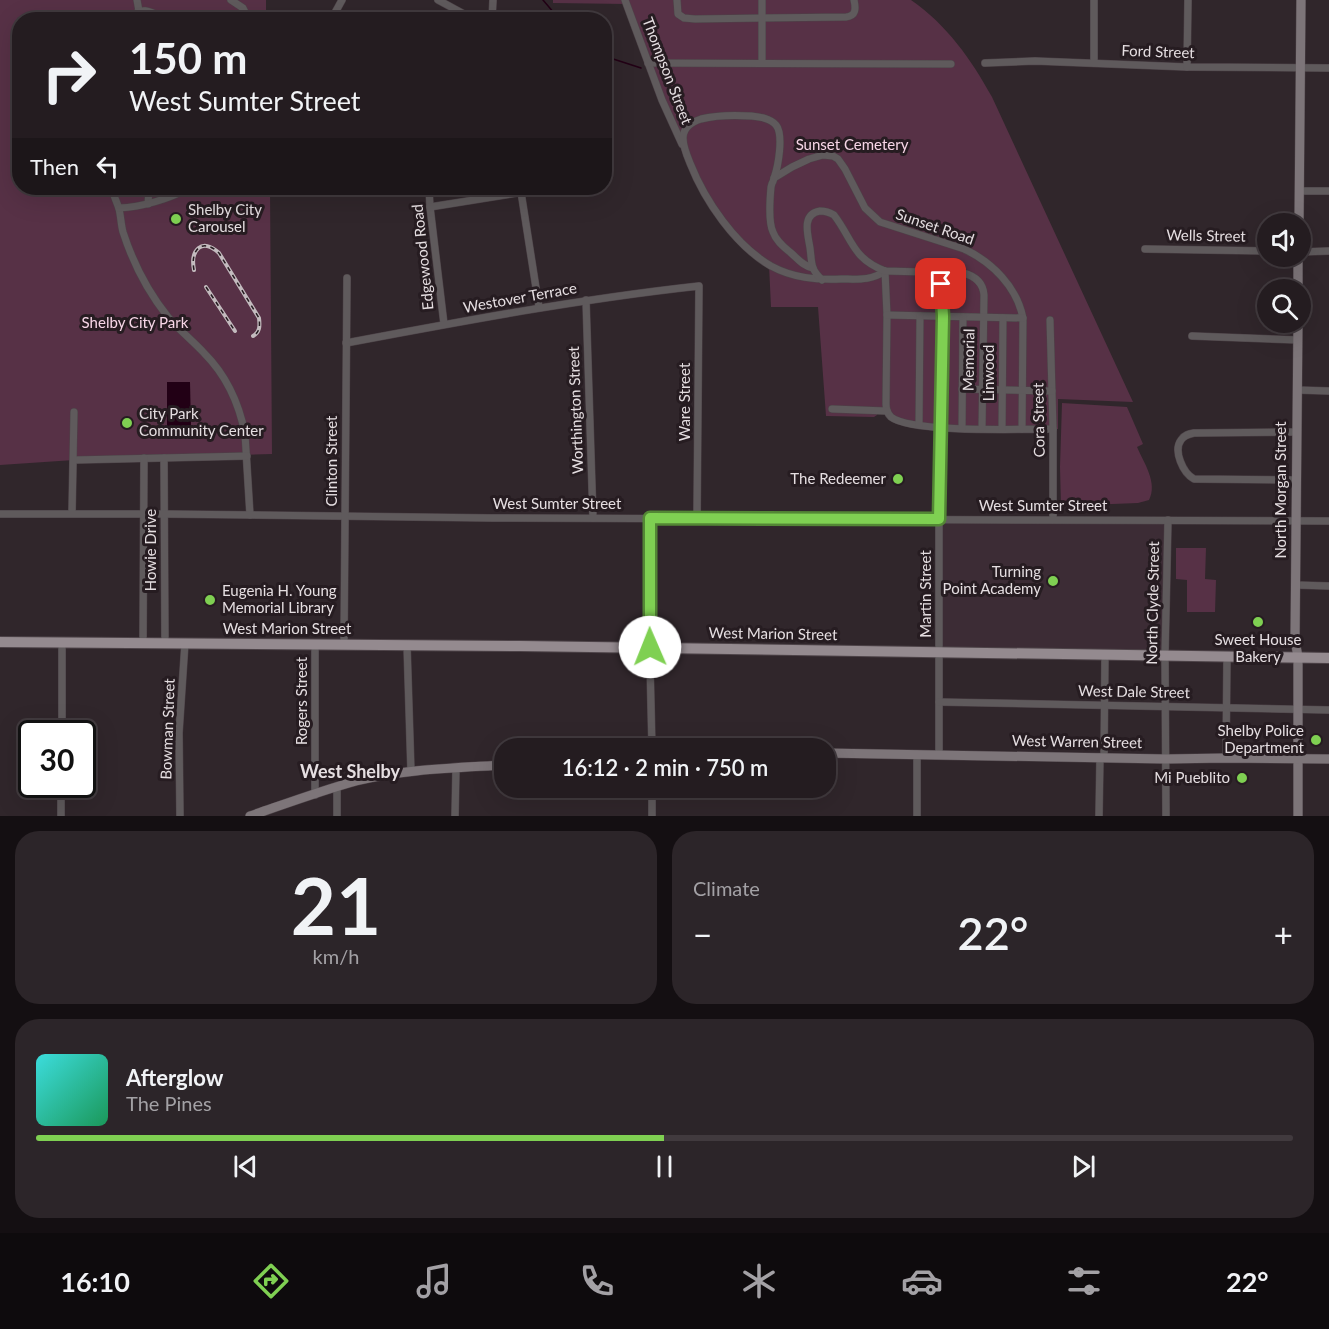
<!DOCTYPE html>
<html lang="en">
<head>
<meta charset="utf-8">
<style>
  :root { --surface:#241c20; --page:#2c2529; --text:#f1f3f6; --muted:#a3a1a5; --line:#413a3e; --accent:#7fd052 }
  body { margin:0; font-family:Lato,sans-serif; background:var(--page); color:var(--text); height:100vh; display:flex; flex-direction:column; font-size:22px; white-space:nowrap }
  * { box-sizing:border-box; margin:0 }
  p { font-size:20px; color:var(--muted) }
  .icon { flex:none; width:33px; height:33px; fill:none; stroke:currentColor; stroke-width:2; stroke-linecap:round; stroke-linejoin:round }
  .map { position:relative; height:816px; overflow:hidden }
  .drawer { display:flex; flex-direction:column; gap:15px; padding:15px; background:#140f12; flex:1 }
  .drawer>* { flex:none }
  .guide { position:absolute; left:12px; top:12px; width:600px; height:183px; border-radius:24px; box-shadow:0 6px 24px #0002,0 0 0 2px var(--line); background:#241c20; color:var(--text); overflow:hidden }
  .fabs { position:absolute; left:1257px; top:213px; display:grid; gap:12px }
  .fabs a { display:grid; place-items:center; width:54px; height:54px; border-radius:50%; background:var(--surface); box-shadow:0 6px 24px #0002,0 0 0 2px var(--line); font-size:30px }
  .speed { position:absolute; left:18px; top:720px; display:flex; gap:12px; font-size:30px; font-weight:700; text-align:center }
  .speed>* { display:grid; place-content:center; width:78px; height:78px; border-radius:50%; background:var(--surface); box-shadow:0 6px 24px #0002,0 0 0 2px var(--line); line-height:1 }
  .speed .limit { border:3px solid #111; border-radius:9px; background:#fff; color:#111 }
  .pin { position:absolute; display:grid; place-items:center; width:51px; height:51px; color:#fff; margin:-26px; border-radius:12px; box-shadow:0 3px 9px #0006 }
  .me { position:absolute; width:66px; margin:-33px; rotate:359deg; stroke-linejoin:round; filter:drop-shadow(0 0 4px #0008) }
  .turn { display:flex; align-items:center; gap:21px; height:126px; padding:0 18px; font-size:27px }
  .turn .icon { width:78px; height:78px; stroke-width:2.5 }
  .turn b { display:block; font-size:42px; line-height:51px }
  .then { display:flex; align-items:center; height:57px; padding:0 18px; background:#0003; gap:12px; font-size:22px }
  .big { font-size:45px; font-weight:600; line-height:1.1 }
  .drawer .tile { flex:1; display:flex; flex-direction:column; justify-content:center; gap:9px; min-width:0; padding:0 21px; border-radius:24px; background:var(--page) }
  .drawer .dial { align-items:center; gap:0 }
  .dial b { font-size:78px; line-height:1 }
  .song { display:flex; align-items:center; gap:18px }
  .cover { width:72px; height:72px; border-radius:9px; background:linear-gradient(135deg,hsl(180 70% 55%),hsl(150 70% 35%)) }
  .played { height:6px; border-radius:3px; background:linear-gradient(90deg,var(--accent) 50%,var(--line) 50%) }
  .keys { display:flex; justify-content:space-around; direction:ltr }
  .heat { display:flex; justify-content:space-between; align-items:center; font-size:33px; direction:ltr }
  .drawer .tiles { flex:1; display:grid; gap:15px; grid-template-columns:1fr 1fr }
  .tile:last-child { grid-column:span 2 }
  .trip { position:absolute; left:494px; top:738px; width:342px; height:60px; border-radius:24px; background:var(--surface); box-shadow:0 6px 24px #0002,0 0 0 2px var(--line); font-weight:600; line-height:60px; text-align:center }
  .tab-bar { display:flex; height:96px; justify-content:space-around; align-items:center; background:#0e0b0d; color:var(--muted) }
  .tab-bar .icon { width:42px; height:42px }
  .tab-bar .active { color:var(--accent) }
  .tab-bar b { font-size:27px; color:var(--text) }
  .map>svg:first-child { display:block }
  .built { fill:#3c2c35 }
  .green { fill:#573146 }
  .water { fill:#220015 }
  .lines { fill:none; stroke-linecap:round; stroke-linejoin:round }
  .stream { stroke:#220015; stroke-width:1.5 }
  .street-casing { stroke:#4d4348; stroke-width:8 }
  .secondary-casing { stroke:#4d4348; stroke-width:10 }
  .primary-casing { stroke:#4d4348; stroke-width:12 }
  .street { stroke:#5f5a5c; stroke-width:7 }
  .secondary { stroke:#7d7579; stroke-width:9 }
  .primary { stroke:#948a8f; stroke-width:10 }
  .rail-casing { stroke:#c3bbbe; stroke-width:4 }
  .rail { stroke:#261c21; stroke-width:1.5; stroke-dasharray:4.5; stroke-linecap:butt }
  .route-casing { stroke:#538735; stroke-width:15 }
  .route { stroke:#7fd052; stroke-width:10 }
  .poi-dot { fill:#7fd052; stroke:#261c21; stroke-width:2 }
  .labels { text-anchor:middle; stroke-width:6; stroke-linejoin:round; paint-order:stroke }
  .street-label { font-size:15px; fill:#e5dee1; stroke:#261c21 }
  .park-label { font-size:15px; fill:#f7d6e7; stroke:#261c21 }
  .poi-label { font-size:15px; fill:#e5dee1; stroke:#261c21; text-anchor:end }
  .quarter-label { font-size:18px; font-weight:bold; fill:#e5dee1; stroke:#261c21 }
</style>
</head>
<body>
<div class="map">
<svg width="1329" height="816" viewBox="0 0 1329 816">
  <rect width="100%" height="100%" fill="#30262b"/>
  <path class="built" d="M939 519 1168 520 1165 655 940 652Z"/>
  <g class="green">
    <path d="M0 0H266V19L20 20V188H270L272 454 74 460 0 465Z"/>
    <path d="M553 0H911C947 25 971 59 992 97L1133 402 1058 399V429L941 428 915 425 879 411 877 415 874 417 826 416 818 307H771L769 265 742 242 697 183 627 4 553 3Z"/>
    <path d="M1062 403 1127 407 1143 444 1137 447C1144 463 1158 483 1149 500L1138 503 1061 506 1060 467Z"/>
    <path d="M1176 548H1206L1205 579 1216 580 1215 612H1187V580L1176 579Z"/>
  </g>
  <path class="water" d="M167 382H190L191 426 167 427Z"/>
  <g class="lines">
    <g class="stream">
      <path d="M543 0 560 20"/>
      <path d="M604 56 641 68"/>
    </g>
    <defs>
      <g id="street">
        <path d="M137 0 139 11"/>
        <path d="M231 0 243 8 249 20"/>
        <path d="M438 0 475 20"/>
        <path d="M625 0 662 100 682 144"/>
        <path d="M677 0 678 14 684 18 695 19 846 17C856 16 856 9 854 0"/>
        <path d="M762 0V63"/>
        <path d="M1094 0V63"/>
        <path d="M128 20C141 4 152 12 167 20"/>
        <path d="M331 20 342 0"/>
        <path d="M492 20 493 0"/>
        <path d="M648 63 951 64"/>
        <path d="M985 63 1035 61 1187 67 1329 68"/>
        <path d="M1187 67 1188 0"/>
        <path d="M774 178 792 167 809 159 823 155 833 156 838 159 845 169 865 208 880 222 964 249C992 262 1017 287 1023 318L1022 429"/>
        <path d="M112 188C113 195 117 202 119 209 121 217 121 225 123 232 133 263 148 292 168 317 179 330 193 341 204 353 226 375 239 403 245 434L250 515"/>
        <path d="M429 188 430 207 444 324"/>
        <path d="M1300 191H1329"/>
        <path d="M521 192 539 307"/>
        <path d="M148 204 149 188"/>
        <path d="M430 207 549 188"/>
        <path d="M119 208C142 207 169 199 189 188"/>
        <path d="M1145 249 1268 251"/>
        <path d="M1300 252 1329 251"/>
        <path d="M813 268C803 266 798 259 791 253 784 247 776 241 773 232 768 222 770 198 771 187 773 179 772 186 774 178 778 167 784 135 776 125 770 118 760 117 751 116 735 115 717 115 701 119 676 127 682 144 690 163 705 201 735 245 771 266 793 278 816 280 841 279 857 279 871 281 885 271"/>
        <path d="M885 271 887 315 886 404C886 409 887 413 891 417 911 433 1023 429 1053 429"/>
        <path d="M936 272 941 284 943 317 939 519V754"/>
        <path d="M822 280C818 276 815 273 813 268 811 262 811 255 810 248 808 235 801 214 820 211 826 211 829 212 834 215 853 240 852 258 885 271L963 273C975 276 983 282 984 295L982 428"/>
        <path d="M586 300 593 518"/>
        <path d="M887 315 1023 318"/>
        <path d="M1050 320 1053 429V519"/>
        <path d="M1192 336 1298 340"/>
        <path d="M346 343C463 321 580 299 699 286L697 519"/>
        <path d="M962 389 1052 391"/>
        <path d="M1297 390 1329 391"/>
        <path d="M832 409 887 411"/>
        <path d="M919 425 920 316"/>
        <path d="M962 428 963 317"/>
        <path d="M1002 429 1003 318"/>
        <path d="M164 458 165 643"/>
        <path d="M74 460 247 456"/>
        <path d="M1296 480 1194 479C1183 473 1173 451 1181 440 1184 435 1189 434 1194 433L1296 432"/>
        <path d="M72 513 74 412"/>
        <path d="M0 514H164L492 518 1329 521"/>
        <path d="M650 518 649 621 652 748"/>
        <path d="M1296 585 1329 586"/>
        <path d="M143 643 144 458"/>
        <path d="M315 644V795"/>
        <path d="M344 644 347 278"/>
        <path d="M407 645 411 772"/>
        <path d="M939 702 1329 710"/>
        <path d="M62 734V642"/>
        <path d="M1104 758 1105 654"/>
        <path d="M1226 758 1227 656"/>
        <path d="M61 784V816"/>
        <path d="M652 788V816"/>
        <path d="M180 816 179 733 185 643"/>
        <path d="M337 816V787"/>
        <path d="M455 816 456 768"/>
        <path d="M917 816V754"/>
        <path d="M1099 816 1100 757"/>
        <path d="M1166 816 1165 655 1168 520"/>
      </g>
      <g id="secondary">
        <path d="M1299 224 1301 0"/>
        <path d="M1298 290V256"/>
        <path d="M1298 322 1295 640 1298 657V816"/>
        <path d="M825 753 1166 759 1226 758 1329 759"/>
        <path d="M250 816C285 804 320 791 356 781 404 769 455 768 504 765"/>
      </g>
      <path id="primary" d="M0 642 520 646 1329 658"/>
    </defs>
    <use href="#street" class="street-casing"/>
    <use href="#secondary" class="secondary-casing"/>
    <use href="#primary" class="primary-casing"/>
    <use href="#street" class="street"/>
    <use href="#secondary" class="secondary"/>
    <use href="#primary" class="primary"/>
    <defs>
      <g id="rail">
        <path d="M194 270C190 250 202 237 219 253L259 318C260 326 260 332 253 336"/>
        <path d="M206 287 235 331"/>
      </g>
    </defs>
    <use href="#rail" class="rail-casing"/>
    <use href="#rail" class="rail"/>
  </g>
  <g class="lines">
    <defs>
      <path id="route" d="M650 647V518L939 519 943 316 941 284"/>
    </defs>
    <use href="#route" class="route-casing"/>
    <use href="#route" class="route"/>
  </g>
  <g class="poi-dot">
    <circle cx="176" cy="219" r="6"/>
    <circle cx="127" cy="423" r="6"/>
    <circle cx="898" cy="479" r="6"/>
    <circle cx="1053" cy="581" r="6"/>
    <circle cx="210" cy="600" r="6"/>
    <circle cx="1258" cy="622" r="6"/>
    <circle cx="1316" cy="740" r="6"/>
    <circle cx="1242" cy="778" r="6"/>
  </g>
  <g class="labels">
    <g class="street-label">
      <text transform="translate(1158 52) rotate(2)" y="5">Ford Street</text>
      <text transform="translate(667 71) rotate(69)" y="5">Thompson Street</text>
      <text transform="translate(935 227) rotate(19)" y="5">Sunset Road</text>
      <text transform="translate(1206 236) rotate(1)" y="5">Wells Street</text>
      <text transform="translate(423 257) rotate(-96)" y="5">Edgewood Road</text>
      <text transform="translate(520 298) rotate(-10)" y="5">Westover Terrace</text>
      <text transform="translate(969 360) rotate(-89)" y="5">Memorial</text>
      <text transform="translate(989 373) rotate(-90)" y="5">Linwood</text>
      <text transform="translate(685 402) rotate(-90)" y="5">Ware Street</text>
      <text transform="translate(576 410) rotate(-92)" y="5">Worthington Street</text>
      <text transform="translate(1039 420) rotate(-91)" y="5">Cora Street</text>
      <text transform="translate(332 461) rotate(-90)" y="5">Clinton Street</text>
      <text transform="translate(1281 490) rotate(-90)" y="5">North Morgan Street</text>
      <text x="557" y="509">West Sumter Street</text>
      <text x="1043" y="511">West Sumter Street</text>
      <text transform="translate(151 550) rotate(-90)" y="5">Howie Drive</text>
      <text transform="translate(926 594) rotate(-90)" y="5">Martin Street</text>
      <text transform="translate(1153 603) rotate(-89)" y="5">North Clyde Street</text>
      <text x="287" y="634">West Marion Street</text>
      <text transform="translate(773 634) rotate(1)" y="5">West Marion Street</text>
      <text transform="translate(1134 692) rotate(1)" y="5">West Dale Street</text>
      <text transform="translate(302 701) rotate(-90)" y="5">Rogers Street</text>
      <text transform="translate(168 729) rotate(-88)" y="5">Bowman Street</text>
      <text transform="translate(1077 742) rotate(1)" y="5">West Warren Street</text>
    </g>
    <g class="park-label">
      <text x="852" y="150">Sunset Cemetery</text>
      <text x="135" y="328">Shelby City Park</text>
    </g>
    <g class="poi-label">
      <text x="188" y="215" text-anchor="start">Shelby City<tspan x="188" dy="17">Carousel</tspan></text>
      <text x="139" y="419" text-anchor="start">City Park<tspan x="139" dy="17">Community Center</tspan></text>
      <text x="886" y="484">The Redeemer</text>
      <text x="1041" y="577">Turning<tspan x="1041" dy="17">Point Academy</tspan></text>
      <text x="222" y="596" text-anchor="start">Eugenia H. Young<tspan x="222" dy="17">Memorial Library</tspan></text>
      <text x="1258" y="645" text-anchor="middle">Sweet House<tspan x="1258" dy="17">Bakery</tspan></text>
      <text x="1304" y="736">Shelby Police<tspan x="1304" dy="17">Department</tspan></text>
      <text x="1230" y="783">Mi Pueblito</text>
    </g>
    <g class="quarter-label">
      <text x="350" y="778">West Shelby</text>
    </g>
  </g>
</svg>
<div class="fabs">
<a><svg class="icon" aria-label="sound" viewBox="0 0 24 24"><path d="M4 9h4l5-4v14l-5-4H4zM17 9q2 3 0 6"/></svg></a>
<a><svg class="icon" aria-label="search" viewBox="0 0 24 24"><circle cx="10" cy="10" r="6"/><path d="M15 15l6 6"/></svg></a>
</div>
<div class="speed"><div class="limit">30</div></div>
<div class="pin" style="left:941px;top:284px;background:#d93025"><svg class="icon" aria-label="arrive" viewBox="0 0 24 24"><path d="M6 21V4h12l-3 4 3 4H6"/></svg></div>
<svg class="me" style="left:650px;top:647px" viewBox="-20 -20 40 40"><circle r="19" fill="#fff"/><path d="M0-13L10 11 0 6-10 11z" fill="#7fd052"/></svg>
<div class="trip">16:12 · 2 min · 750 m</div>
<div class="guide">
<div class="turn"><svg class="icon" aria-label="right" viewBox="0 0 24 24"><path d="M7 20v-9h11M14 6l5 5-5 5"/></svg><div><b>150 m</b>West Sumter Street</div></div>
<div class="then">Then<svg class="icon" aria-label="left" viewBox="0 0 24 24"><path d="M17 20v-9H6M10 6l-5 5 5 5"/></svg></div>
</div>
</div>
<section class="drawer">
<div class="tiles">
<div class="tile dial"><b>21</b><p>km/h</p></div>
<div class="tile"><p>Climate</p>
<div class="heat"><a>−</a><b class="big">22°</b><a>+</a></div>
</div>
<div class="tile">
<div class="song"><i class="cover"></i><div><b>Afterglow</b><p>The Pines</p></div></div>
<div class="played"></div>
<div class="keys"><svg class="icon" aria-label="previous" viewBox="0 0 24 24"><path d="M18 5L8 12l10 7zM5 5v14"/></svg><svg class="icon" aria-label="pause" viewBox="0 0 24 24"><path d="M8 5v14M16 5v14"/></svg><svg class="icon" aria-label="next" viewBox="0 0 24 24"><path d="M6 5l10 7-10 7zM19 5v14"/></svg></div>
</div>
</div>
</section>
<nav class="tab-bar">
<b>16:10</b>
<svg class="icon active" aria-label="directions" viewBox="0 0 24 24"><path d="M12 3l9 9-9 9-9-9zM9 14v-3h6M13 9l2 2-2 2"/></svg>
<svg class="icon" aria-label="music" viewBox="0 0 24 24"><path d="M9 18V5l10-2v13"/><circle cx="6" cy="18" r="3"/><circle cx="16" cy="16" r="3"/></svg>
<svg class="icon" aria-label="phone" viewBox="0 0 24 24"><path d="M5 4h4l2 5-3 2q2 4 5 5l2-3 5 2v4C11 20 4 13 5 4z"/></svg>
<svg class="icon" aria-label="climate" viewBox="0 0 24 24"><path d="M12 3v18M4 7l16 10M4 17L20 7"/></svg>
<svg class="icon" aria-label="car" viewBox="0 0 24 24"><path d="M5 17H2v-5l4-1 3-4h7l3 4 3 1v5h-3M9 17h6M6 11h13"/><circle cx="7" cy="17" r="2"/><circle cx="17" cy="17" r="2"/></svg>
<svg class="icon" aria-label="filters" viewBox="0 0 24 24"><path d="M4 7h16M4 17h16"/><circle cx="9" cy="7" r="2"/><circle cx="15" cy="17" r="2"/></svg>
<b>22°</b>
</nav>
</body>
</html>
